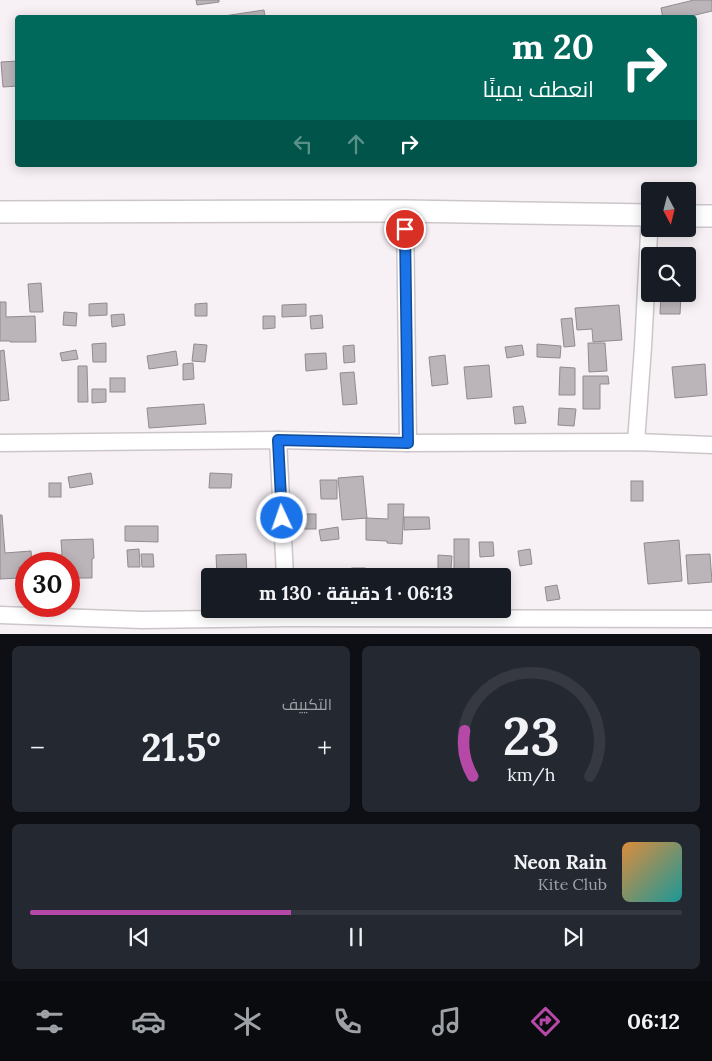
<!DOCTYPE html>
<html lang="ar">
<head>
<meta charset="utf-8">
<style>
  :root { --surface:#171b24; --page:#242831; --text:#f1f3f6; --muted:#9ea1a6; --line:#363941; --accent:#b649a8 }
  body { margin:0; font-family:Lora,Cairo,serif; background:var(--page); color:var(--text); direction:rtl; height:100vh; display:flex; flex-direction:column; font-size:19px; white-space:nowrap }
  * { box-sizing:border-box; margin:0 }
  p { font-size:16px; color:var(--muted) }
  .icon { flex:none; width:28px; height:28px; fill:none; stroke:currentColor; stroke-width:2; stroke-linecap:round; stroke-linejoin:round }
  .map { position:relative; height:634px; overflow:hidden; direction:ltr }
  .sheet { display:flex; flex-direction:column; gap:12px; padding:12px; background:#0d0f14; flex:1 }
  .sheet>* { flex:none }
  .top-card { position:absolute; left:15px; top:15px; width:682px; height:152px; border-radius:5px; box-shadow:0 2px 12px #0003; direction:rtl; background:#00695c; color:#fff; overflow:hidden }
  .needle { width:32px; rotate:173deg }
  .fabs { position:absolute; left:641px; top:182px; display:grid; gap:10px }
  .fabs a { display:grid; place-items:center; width:55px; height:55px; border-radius:5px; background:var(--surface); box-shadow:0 2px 12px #0003; font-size:25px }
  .speed { position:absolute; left:15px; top:552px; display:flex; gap:10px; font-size:25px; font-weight:700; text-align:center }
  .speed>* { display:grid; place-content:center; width:65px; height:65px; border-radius:50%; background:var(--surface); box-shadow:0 2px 12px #0003; line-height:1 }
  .speed .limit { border:8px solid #d22; background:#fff; color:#111 }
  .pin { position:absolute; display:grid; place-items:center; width:42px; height:42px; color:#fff; margin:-21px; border:2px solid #fff; border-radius:50%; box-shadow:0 1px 5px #0007 }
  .me { position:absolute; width:55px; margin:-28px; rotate:357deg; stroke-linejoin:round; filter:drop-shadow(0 0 4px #0008) }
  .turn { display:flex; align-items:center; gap:18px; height:105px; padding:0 20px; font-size:22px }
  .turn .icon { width:65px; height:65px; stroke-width:2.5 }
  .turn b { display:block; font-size:35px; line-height:42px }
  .lanes { display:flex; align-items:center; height:48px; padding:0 20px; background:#0003; justify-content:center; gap:25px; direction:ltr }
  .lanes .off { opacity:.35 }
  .big { font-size:38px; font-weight:700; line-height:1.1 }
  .sheet .tile { flex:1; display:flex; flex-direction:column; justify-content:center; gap:8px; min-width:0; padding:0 18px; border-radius:8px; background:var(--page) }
  .sheet .dial { align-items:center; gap:0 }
  .dial svg { height:130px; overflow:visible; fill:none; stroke:var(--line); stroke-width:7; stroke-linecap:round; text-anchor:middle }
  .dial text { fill:var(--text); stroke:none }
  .song { display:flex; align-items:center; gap:15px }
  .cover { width:60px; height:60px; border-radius:8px; background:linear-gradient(135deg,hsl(30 70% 55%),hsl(180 70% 35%)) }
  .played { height:5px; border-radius:2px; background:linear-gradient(90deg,var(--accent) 40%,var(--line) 40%) }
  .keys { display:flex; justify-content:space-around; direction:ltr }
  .heat { display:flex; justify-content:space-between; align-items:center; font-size:28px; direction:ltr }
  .sheet .tiles { flex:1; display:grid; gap:12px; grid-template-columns:1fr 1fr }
  .tile:last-child { grid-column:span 2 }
  .trip { position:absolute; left:201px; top:568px; width:310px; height:50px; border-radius:5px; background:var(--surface); box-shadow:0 2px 12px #0003; font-weight:700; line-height:50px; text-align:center; direction:rtl }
  .menu { display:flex; height:80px; justify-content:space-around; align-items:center; background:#090b0e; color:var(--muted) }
  .menu .icon { width:35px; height:35px }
  .menu .on { color:var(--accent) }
  .menu b { font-size:22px; color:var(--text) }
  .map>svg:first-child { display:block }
  .building { fill:#bbb5b9; stroke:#918b90 }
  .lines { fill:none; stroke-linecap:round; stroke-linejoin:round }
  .minor-casing { stroke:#ccc6ca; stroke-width:19 }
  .tertiary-casing { stroke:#ccc6ca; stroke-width:24 }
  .minor { stroke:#fff; stroke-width:16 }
  .tertiary { stroke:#fff; stroke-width:21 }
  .route-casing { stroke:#114b97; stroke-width:12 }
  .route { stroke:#1a73e8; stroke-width:9 }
</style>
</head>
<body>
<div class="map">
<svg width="712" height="634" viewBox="0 0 712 634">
  <rect width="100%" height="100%" fill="#f7f1f6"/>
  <g class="building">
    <path d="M196 0H219V2L197 5Z"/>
    <path d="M694 0H712V11L683 18H663L661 8Z"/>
    <path d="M264 10 265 18H225L224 16Z"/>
    <path d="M18 61V86L3 87 1 62Z"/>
    <path d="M41 283 43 312H30L28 284Z"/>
    <path d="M661 294H681L680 314H660Z"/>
    <path d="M0 302H6V317L35 316 36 342H10V341H0Z"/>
    <path d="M107 303V315L89 316V304Z"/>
    <path d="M207 303V316H195V304Z"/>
    <path d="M306 304V316L282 317V305Z"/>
    <path d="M619 305 622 340 593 342 592 329 577 330 575 308Z"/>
    <path d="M64 312 77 313 76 326 63 325Z"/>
    <path d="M124 314 125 325 112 327 111 315Z"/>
    <path d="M322 315 323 328 311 329 310 316Z"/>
    <path d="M263 316H275V328L263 329Z"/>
    <path d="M572 318 575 346 564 347 561 319Z"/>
    <path d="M106 343V362H93L92 344Z"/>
    <path d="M588 343H605L607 371 589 372Z"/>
    <path d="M194 344 207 345 205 362 192 361Z"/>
    <path d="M537 344 561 346 560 358 537 357Z"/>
    <path d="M354 345 355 362 344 363 343 346Z"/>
    <path d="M522 345 524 355 507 358 505 347Z"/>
    <path d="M4 350 9 400 0 401V351Z"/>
    <path d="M76 350 78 359 62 361 60 353Z"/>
    <path d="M176 351 178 365 149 369 147 356Z"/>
    <path d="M326 353 327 369 306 371 305 354Z"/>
    <path d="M445 355 448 384 432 386 429 357Z"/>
    <path d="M193 363 194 379 183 380V364Z"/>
    <path d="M705 364 707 395 675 398 672 367Z"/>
    <path d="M489 365 492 397 467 399 464 367Z"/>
    <path d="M78 366H87L88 402H78Z"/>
    <path d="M560 367 575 368V395H559Z"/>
    <path d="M354 372 357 404 343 405 340 373Z"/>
    <path d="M583 376H608L609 384H600V409H583Z"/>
    <rect x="110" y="378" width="15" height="14"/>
    <path d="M92 389H106V402L92 403Z"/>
    <path d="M204 404 206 424 149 428 147 408Z"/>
    <path d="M523 406 526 423 515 424 513 407Z"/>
    <path d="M559 408 576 409 574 426 558 425Z"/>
    <path d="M91 473 93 484 70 488 68 477Z"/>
    <path d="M210 473 232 474 231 488H209Z"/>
    <path d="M363 476 367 518 342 520 338 478Z"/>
    <path d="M320 480H337V499H321Z"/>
    <rect x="631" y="481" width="12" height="20"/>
    <rect x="49" y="483" width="12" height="14"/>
    <path d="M388 504H404L402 544 387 543V541L366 540V518L388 519Z"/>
    <rect x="300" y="514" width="16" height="15"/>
    <path d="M0 515H2L5 553 31 551 32 564H26V566L19 567V578L0 579Z"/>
    <path d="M404 517H429L430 529 404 530Z"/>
    <path d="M125 526H158V542L125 541Z"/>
    <path d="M338 527 339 539 321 541 319 530Z"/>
    <path d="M93 539 94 558 92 559V578H69V564H48V555H62L61 540Z"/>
    <rect x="454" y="539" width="15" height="30"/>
    <path d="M679 540 682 581 648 584 644 543Z"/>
    <path d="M479 542H493L494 556 480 557Z"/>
    <path d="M139 549 140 567H128L127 550Z"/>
    <path d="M530 549 532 564 520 566 518 551Z"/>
    <path d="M141 554H153L154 567H142Z"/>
    <path d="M246 554 247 576H217L216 555Z"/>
    <path d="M710 554 712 582 688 584 686 555Z"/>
    <path d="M438 555 452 556 451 569H438Z"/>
    <rect x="352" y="568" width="13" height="8"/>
    <path d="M557 585 560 599 547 601 545 587Z"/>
  </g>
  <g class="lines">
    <defs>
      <g id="minor">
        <path d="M405 211 408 443"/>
        <path d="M278 440 285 576"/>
        <path d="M636 442 643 347 650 215"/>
        <path d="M0 443 278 440 408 443 636 442 712 445"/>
        <path d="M0 615 142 620 287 618 712 619"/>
      </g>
      <g id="tertiary">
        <path d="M0 212 405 211 650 215"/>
        <path d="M688 216H712"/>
      </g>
    </defs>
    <use href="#minor" class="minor-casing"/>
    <use href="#tertiary" class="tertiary-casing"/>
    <use href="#minor" class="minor"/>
    <use href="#tertiary" class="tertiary"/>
  </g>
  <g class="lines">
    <defs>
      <path id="route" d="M282 518 278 440 408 443 405 229"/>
    </defs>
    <use href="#route" class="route-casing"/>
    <use href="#route" class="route"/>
  </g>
</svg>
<div class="fabs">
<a><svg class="needle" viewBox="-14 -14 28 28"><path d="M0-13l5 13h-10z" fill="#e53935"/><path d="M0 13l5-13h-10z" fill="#9ea1a6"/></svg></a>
<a><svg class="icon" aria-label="search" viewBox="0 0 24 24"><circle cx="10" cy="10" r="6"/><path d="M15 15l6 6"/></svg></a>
</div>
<div class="speed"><div class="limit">30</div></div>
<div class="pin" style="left:405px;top:229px;background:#d93025"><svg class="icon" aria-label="arrive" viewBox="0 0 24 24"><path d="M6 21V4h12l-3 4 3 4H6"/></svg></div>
<svg class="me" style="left:282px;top:518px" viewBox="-20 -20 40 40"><circle r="17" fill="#1a73e8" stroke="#fff" stroke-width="3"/><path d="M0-11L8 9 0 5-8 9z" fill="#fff"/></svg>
<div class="trip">06:13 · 1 دقيقة · 130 m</div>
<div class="top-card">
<div class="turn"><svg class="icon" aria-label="right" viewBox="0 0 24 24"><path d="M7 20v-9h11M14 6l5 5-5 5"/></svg><div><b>20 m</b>انعطف يمينًا</div></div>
<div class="lanes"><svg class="icon off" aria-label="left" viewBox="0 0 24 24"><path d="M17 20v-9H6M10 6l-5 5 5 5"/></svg><svg class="icon off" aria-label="ahead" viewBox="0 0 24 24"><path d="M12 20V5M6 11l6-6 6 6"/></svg><svg class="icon" aria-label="right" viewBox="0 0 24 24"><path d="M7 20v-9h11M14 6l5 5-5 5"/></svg></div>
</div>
</div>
<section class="sheet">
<div class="tiles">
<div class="tile dial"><svg viewBox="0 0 100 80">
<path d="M14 69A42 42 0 1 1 86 69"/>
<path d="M14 69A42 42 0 0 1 9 41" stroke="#b649a8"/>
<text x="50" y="56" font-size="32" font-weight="700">23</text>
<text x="50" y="72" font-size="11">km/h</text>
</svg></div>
<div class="tile"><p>التكييف</p>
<div class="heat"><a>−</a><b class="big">21.5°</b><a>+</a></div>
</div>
<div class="tile">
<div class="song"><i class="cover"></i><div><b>Neon Rain</b><p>Kite Club</p></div></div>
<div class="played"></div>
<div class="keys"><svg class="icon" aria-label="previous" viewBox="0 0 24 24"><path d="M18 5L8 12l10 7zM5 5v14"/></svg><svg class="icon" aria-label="pause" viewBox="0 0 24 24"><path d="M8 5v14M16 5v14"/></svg><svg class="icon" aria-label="next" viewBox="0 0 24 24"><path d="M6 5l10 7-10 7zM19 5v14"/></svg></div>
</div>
</div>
</section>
<nav class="menu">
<b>06:12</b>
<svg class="icon on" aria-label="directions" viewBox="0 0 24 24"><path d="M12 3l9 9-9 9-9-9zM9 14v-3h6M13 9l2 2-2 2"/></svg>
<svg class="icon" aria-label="music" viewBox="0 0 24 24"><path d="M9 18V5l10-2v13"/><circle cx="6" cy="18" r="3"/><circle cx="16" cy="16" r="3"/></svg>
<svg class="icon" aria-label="phone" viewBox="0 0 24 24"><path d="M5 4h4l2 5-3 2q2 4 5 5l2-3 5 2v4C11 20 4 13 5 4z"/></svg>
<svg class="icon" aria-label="climate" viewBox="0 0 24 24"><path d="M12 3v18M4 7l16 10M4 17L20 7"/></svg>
<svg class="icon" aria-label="car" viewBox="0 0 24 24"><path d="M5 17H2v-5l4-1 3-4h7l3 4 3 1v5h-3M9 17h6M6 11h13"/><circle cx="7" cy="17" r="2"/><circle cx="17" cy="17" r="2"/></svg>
<svg class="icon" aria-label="filters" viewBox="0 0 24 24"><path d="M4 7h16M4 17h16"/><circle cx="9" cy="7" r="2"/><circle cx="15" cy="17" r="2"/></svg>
</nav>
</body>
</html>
